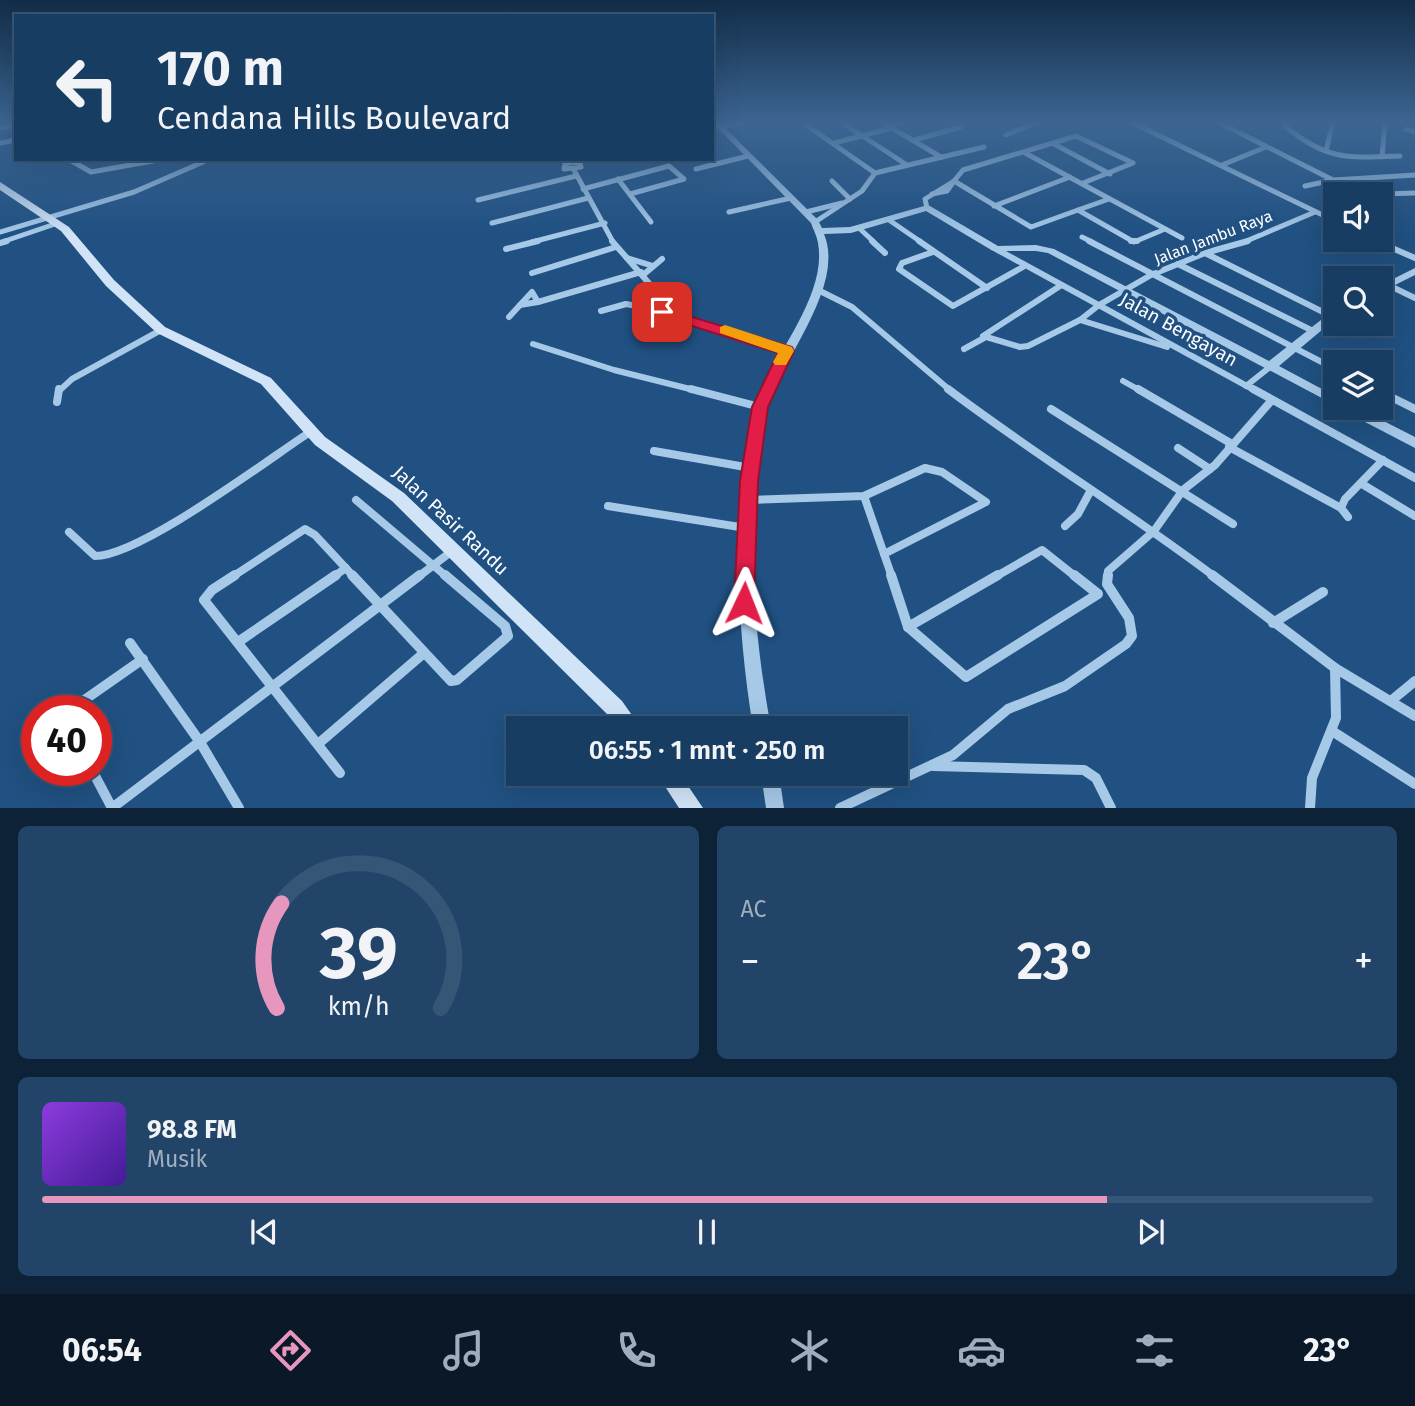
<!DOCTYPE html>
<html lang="id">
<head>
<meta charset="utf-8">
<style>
  :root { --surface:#183d62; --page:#214468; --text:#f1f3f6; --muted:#9faebe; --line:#365677; --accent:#e797bd }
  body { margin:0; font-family:"Fira Sans",sans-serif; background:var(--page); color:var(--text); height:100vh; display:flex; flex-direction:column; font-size:26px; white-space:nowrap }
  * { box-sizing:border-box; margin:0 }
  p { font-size:23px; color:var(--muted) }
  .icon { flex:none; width:38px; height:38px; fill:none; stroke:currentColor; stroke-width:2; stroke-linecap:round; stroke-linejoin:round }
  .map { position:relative; height:808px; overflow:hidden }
  .panel { display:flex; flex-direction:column; gap:18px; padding:18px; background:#0d2236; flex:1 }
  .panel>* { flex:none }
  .banner { position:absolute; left:14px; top:14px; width:700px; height:147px; border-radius:0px; box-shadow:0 7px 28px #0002,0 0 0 2px var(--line); background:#183d62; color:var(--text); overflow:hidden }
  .controls { position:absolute; left:1323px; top:182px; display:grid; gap:14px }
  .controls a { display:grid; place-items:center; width:70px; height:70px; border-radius:0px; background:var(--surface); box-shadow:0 7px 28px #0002,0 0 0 2px var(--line); font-size:35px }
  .speed { position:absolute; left:21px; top:695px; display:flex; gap:14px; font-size:35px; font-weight:700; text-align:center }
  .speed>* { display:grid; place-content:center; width:91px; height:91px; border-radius:50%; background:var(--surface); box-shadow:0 7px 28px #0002,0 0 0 2px var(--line); line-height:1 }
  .speed .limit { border:10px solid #d22; background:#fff; color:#111 }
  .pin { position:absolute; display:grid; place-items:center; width:60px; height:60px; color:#fff; margin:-30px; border-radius:14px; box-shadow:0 4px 10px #0006 }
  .me { position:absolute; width:77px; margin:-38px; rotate:2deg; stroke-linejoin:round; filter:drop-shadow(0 0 5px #0008) }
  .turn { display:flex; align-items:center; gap:24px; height:147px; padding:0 28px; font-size:32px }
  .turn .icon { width:91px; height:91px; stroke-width:2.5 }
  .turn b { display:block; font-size:49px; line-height:60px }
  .big { font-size:52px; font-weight:600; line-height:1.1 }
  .panel .widget { flex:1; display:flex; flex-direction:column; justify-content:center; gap:10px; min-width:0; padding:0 24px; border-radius:10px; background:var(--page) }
  .panel .dial { align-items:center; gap:0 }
  .dial svg { height:182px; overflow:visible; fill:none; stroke:var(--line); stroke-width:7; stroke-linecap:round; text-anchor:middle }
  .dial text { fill:var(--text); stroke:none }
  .song { display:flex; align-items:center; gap:21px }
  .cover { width:84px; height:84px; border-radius:10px; background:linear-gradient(135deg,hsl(270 70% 55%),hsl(260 70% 35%)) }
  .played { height:7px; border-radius:4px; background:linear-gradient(90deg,var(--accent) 80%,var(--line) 80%) }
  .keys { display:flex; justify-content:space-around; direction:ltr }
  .heat { display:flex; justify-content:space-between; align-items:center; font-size:38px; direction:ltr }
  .panel .tiles { flex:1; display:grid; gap:18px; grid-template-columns:1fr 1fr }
  .widget:last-child { grid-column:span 2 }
  .trip { position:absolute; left:506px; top:716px; width:402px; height:70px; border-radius:0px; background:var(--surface); box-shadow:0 7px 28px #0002,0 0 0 2px var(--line); font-weight:600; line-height:70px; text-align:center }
  .tabs { display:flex; height:112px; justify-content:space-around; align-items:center; background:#0a1827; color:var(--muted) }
  .tabs .icon { width:49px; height:49px }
  .tabs .active { color:var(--accent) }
  .tabs b { font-size:32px; color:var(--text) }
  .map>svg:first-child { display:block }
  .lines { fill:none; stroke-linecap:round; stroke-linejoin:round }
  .minor-far3 { stroke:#a6c9e8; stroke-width:5 }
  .minor-far2 { stroke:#a6c9e8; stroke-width:6 }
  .minor-far1 { stroke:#a6c9e8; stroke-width:8 }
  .minor { stroke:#a6c9e8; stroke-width:10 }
  .tertiary { fill:#a6c9e8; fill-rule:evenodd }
  .secondary { fill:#d1e4f7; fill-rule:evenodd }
  .route { fill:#e11d48; stroke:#92132f; stroke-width:2 }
  .slow { fill:#f59e0b }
  .labels { text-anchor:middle; stroke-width:7; stroke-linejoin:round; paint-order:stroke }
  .far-street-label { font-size:16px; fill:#fff; stroke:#205182 }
  .street-label { font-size:19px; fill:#fff; stroke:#205182 }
</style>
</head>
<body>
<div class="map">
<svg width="1415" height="808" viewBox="0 0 1415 808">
  <rect width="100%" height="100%" fill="#205182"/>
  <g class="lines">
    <g class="minor-far3">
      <path d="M802 122 875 173 862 191 815 222"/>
      <path d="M841 122 907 165"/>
      <path d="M882 122 941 157"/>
      <path d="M1131 122 1335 221"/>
      <path d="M1218 122 1333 180"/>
      <path d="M1286 122 1285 126C1327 161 1349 158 1400 156"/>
      <path d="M889 126 904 122"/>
      <path d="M720 127 742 123"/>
      <path d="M0 128 16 125"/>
      <path d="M1406 129 1415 132"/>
      <path d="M1006 135 1037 122"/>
      <path d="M914 140 961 127"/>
      <path d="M0 143 16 140"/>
      <path d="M834 143 892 128"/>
      <path d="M1054 144 1110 174"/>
      <path d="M1326 151 1333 122"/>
      <path d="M1025 153 1182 238"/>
      <path d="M1382 157 1385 122"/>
      <path d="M68 159 91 172 164 159"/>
      <path d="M453 160 456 159"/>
      <path d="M572 162 580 163 581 167 564 169 565 164Z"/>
      <path d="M1222 165 1266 147"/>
      <path d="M696 169 748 156"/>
      <path d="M574 170 613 242"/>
      <path d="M875 173 984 147"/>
      <path d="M618 179 651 222"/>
      <path d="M832 181 850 199"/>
      <path d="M1305 186 1333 180 1415 175"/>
      <path d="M583 189 669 166 684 179 630 194"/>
      <path d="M932 194 947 191 954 181 1031 227 1078 210"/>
      <path d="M1381 194 1415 193"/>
      <path d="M1109 199 1078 210 1134 242 1165 229"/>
      <path d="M478 200 576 176"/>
      <path d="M994 206 1070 177"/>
      <path d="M927 208 925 199 954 181 963 170 1076 136 1133 163 1083 183"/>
      <path d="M729 212 791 198"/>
      <path d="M806 212 842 203"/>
      <path d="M889 220 921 242"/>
      <path d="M492 223 588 198"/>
      <path d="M859 228 874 242"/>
      <path d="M0 232 134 192 210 159"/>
      <path d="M1082 237 1092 242"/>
      <path d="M1375 240 1380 242"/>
      <path d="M2 242 58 223"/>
      <path d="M532 242 605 223"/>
      <path d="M1244 242 1315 212"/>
    </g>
    <g class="minor-far2">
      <path d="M612 241 654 289 643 298 642 307 787 351"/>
      <path d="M872 241 885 253"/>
      <path d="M919 241 987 288"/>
      <path d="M1089 241 1335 369"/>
      <path d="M1131 241H1137"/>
      <path d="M1376 241 1415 258"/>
      <path d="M0 243 7 241"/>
      <path d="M506 249 538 241"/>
      <path d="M996 249 1256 391"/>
      <path d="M933 252 902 263 899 269 953 306 1023 267"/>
      <path d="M1205 253 1331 316"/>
      <path d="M627 258 653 266"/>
      <path d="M1178 264 1311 330"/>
      <path d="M532 273 616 247"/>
      <path d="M643 275 662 259"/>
      <path d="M1388 285 1415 298"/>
      <path d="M1060 286 983 336 1020 347 1028 346 1080 320 1099 305 1151 275 1205 253 1248 241"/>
      <path d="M818 290 852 307 951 391"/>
      <path d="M532 292 538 302 520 305Z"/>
      <path d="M538 302 641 272"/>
      <path d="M601 311 626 304 642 307"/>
      <path d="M509 317 520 305"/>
      <path d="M1080 320 1167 347"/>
      <path d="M533 344 614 370 698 391"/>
      <path d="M964 349 984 338"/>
      <path d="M1123 381 1141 391"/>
      <path d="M1246 386 1270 367"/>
      <path d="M59 391 72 379 161 330"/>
    </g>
    <g class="minor-far1">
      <path d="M691 389 760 407"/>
      <path d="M948 389C1035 455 1128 511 1215 577"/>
      <path d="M1138 389 1232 444"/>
      <path d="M1253 389 1415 478"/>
      <path d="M1381 392 1415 409"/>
      <path d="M57 402 59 389"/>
      <path d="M1051 409 1233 524"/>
      <path d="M1229 447 1341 508"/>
      <path d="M1178 448 1210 469"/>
      <path d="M654 451 751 468"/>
      <path d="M1362 484 1415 516"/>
      <path d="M864 496 884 554"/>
      <path d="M356 500 447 577"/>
      <path d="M748 500 864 496 925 468 942 472 986 502 884 554 892 577"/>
      <path d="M608 506 746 528"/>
      <path d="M1348 517 1341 508 1345 499 1383 460"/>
      <path d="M1065 526 1078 514 1091 490"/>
      <path d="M69 532 95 556C140 556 266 461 310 432"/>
      <path d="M232 577 305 529 315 535 354 577"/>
      <path d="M333 577 346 568"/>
      <path d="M418 577 452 551"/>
      <path d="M995 577 1042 550 1076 577"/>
      <path d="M1108 577V571L1154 531 1183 490 1215 465 1272 400"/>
    </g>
    <g class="minor">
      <path d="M235 575 212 590 204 600 340 773"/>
      <path d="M352 575 451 681 457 680 508 636 505 626 445 575"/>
      <path d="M891 575 908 627"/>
      <path d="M1212 575 1335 668 1415 716"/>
      <path d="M1273 623 1323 592"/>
      <path d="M908 627 966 677 1098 594 1074 575"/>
      <path d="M908 627 998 575"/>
      <path d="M238 642 336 575"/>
      <path d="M130 643 200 742 239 808"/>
      <path d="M1392 700 1415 681"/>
      <path d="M70 710 143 659"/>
      <path d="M1332 731 1415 784"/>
      <path d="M318 744 424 653"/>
      <path d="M933 766 1084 770 1096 778 1111 808"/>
      <path d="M92 770 112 808 420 575"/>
      <path d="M840 808 953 755 1008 709 1065 686 1126 644 1132 636 1129 618 1107 584 1108 575"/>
      <path d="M1310 808 1312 778 1336 718 1335 668"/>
    </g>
    <g class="tertiary">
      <path d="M712 122H719L818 220 822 228 850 227 924 206H930L998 246 1036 245 1054 249 1269 361 1331 312 1335 311V319L1279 366 1335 396V405L1048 253 1036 251H993L926 211 851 233 824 234C846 287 780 360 766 411 761 428 761 446 759 464 747 553 755 640 771 728H753C739 639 733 552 746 463 748 445 749 427 754 410 769 359 828 298 818 243 817 236 813 229 811 223Z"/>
      <path d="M1415 268V275L1381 292V285Z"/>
      <path d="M1342 408H1358L1415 437V448L1344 411Z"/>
      <path d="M761 774H779L784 808H766Z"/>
    </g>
    <g class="secondary">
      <path d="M0 182 69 227 114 280 165 327 271 378 325 437 404 493 622 701 641 728H618L608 715 392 501 315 445 261 384 157 333 106 286 61 231 0 190Z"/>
      <path d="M657 774H680L703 808H679Z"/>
    </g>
  </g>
  <linearGradient id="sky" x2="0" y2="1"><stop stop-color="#122d48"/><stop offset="0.52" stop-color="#3c6592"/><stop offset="1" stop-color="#3c6592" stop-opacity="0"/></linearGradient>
  <rect width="1415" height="235" fill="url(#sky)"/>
  <path class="route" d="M662 308 792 347 794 351 768 407 758 481 754 603 751 609 744 612 737 609 734 603 740 481 752 407 778 353 657 315 655 312Z"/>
  <path class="slow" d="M725 325 792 347 794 351 786 365H775L773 362 778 353 720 333V327Z"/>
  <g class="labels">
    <g class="far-street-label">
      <text transform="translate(1213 237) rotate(-21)" y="6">Jalan Jambu Raya</text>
    </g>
    <g class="street-label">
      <text transform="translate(1179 329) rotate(29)" y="7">Jalan Bengayan</text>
      <text transform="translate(451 520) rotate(43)" y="7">Jalan Pasir Randu</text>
    </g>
  </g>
</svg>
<div class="controls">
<a><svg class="icon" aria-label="sound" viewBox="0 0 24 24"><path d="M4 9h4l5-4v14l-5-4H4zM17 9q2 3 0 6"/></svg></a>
<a><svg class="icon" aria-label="search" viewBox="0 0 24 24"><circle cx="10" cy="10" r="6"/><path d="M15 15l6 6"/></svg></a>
<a><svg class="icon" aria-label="layers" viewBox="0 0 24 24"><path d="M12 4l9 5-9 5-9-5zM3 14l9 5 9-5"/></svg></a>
</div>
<div class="speed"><div class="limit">40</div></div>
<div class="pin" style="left:662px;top:312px;background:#d93025"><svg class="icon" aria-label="arrive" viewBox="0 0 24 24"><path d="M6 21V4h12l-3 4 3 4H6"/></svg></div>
<svg class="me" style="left:744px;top:603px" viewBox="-20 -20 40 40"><path d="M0-17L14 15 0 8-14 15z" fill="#e11d48" stroke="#fff" stroke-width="4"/></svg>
<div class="trip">06:55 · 1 mnt · 250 m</div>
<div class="banner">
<div class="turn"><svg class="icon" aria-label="left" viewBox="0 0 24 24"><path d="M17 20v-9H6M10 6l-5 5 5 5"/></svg><div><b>170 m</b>Cendana Hills Boulevard</div></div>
</div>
</div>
<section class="panel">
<div class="tiles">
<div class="widget dial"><svg viewBox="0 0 100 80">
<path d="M14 69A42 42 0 1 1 86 69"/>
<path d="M14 69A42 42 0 0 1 16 23" stroke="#e797bd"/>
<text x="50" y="56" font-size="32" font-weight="700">39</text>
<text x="50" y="72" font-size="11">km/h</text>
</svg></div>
<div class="widget"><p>AC</p>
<div class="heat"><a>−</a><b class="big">23°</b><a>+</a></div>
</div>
<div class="widget">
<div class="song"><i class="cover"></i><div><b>98.8 FM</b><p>Musik</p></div></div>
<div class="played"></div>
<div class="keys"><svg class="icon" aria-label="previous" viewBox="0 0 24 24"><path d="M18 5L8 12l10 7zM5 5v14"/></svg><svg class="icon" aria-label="pause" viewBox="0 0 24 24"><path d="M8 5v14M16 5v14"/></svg><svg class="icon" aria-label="next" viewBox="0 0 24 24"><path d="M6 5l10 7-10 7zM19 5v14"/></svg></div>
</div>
</div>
</section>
<nav class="tabs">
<b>06:54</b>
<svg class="icon active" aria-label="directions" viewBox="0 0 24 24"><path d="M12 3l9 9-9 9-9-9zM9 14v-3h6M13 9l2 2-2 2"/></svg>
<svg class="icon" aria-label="music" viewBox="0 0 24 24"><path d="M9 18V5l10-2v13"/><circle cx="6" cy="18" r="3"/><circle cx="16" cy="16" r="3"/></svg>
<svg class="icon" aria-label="phone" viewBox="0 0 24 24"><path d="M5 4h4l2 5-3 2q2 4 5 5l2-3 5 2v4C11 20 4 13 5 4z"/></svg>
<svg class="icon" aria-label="climate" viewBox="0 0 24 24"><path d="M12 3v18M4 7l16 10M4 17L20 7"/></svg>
<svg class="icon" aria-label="car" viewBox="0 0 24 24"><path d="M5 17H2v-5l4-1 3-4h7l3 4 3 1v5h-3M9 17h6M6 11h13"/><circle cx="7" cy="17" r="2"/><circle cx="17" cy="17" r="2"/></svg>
<svg class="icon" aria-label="filters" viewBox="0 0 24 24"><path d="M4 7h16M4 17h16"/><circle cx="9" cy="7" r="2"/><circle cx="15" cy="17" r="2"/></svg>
<b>23°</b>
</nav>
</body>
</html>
